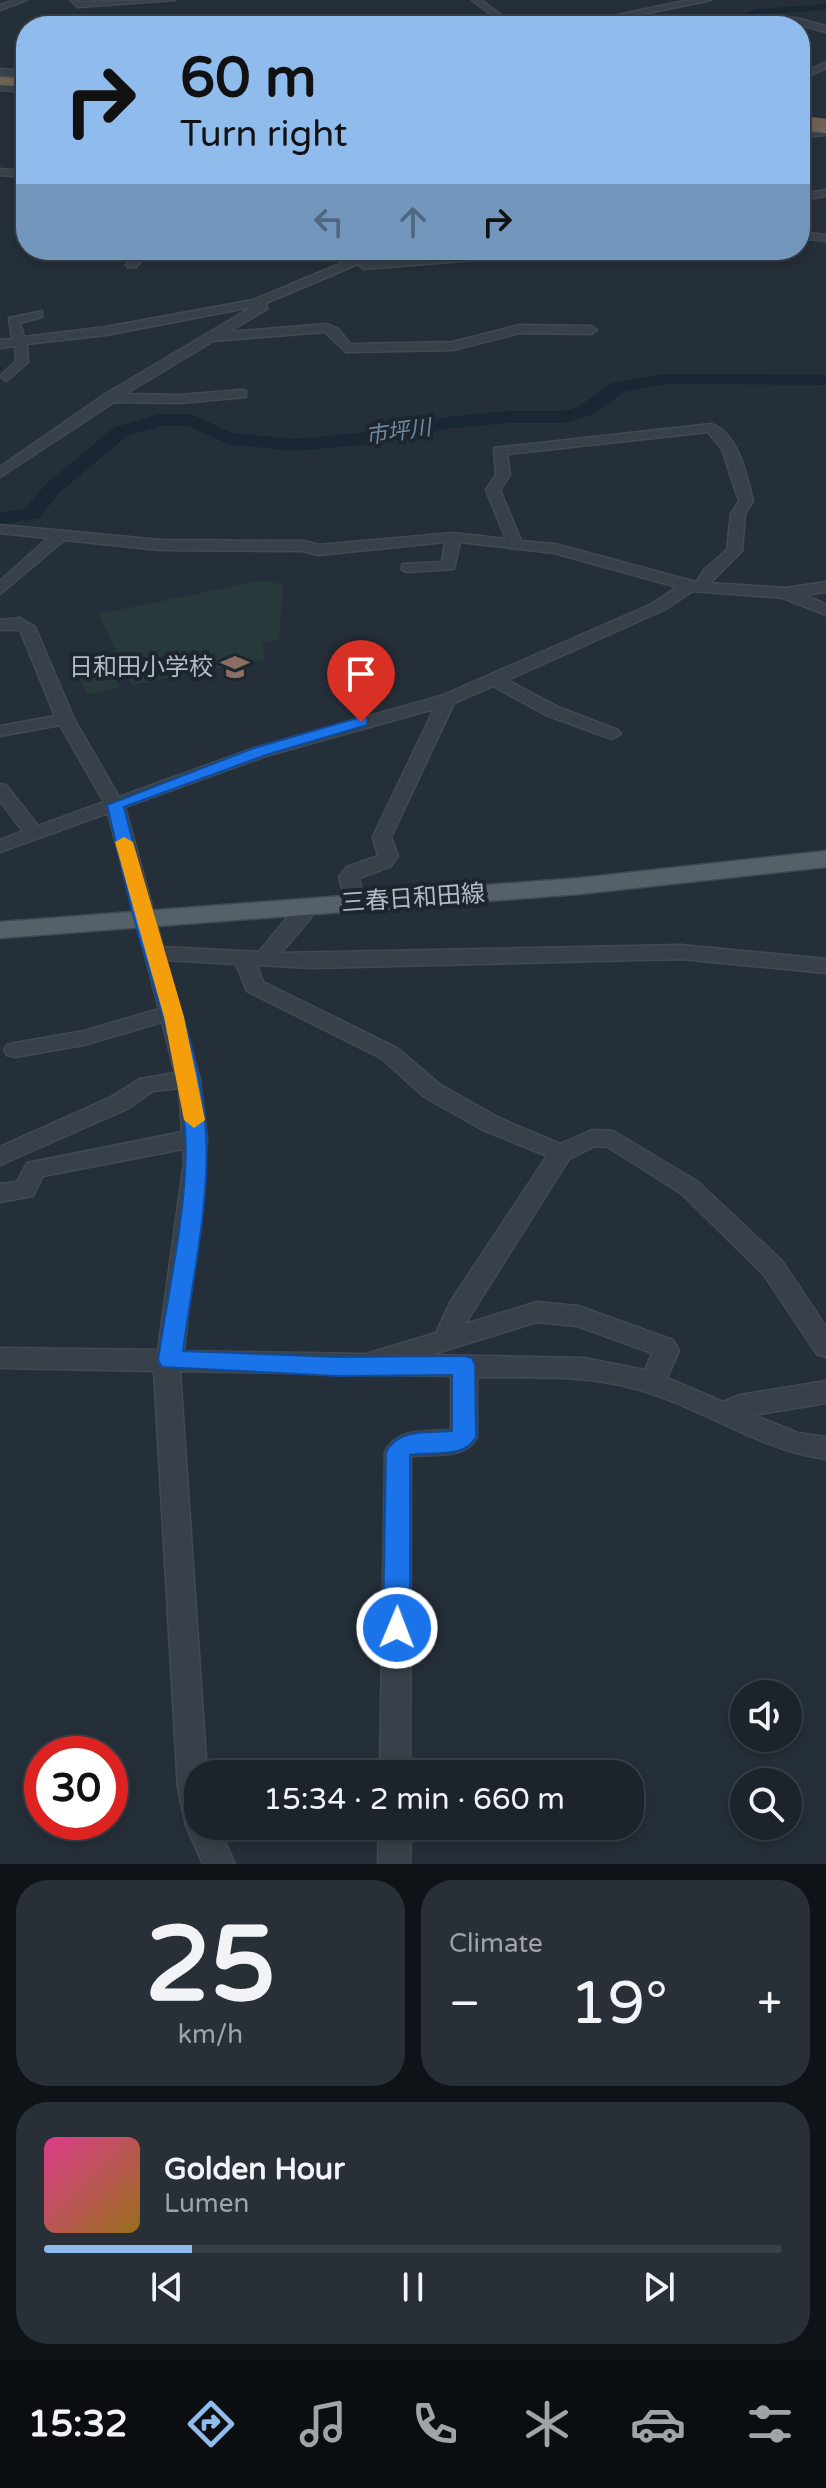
<!DOCTYPE html>
<html lang="en">
<head>
<meta charset="utf-8">
<style>
  :root { --surface:#1c232b; --page:#292f37; --text:#f1f3f6; --muted:#a0a4a9; --line:#3a4047; --accent:#90bced }
  body { margin:0; font-family:"Varela Round","Noto Sans JP",sans-serif; background:var(--page); color:var(--text); height:100vh; display:flex; flex-direction:column; font-size:30px; white-space:nowrap }
  * { box-sizing:border-box; margin:0 }
  p { font-size:26px; color:var(--muted) }
  .icon { flex:none; width:44px; height:44px; fill:none; stroke:currentColor; stroke-width:2; stroke-linecap:round; stroke-linejoin:round }
  .map { position:relative; height:1864px; overflow:hidden }
  .drawer { display:flex; flex-direction:column; gap:16px; padding:16px; background:#0f1318; flex:1 }
  .drawer>* { flex:none }
  .banner { position:absolute; left:16px; top:16px; width:794px; height:244px; border-radius:32px; box-shadow:0 4px 12px #0003,0 0 0 2px var(--line); background:#90bced; color:#111; overflow:hidden }
  .buttons { position:absolute; left:730px; top:1680px; display:grid; gap:16px }
  .buttons a { display:grid; place-items:center; width:72px; height:72px; border-radius:50%; background:var(--surface); box-shadow:0 4px 12px #0003,0 0 0 2px var(--line); font-size:40px }
  .speed { position:absolute; left:24px; top:1736px; display:flex; gap:16px; font-size:40px; font-weight:700; text-align:center }
  .speed>* { display:grid; place-content:center; width:104px; height:104px; border-radius:50%; background:var(--surface); box-shadow:0 4px 12px #0003,0 0 0 2px var(--line); line-height:1 }
  .speed .limit { border:12px solid #d22; background:#fff; color:#111 }
  .pin { position:absolute; display:grid; place-items:center; width:68px; height:68px; color:#fff; margin:-82px -34px; border-radius:50% 50% 50% 0; rotate:-45deg; box-shadow:0 0 8px #0007 }
  .pin .icon { rotate:45deg }
  .me { position:absolute; width:88px; margin:-44px; rotate:1deg; stroke-linejoin:round; filter:drop-shadow(0 0 6px #0008) }
  .turn { display:flex; align-items:center; gap:28px; height:168px; padding:0 32px; font-size:36px }
  .turn .icon { width:104px; height:104px; stroke-width:2.5 }
  .turn b { display:block; font-size:56px; line-height:68px }
  .lanes { display:flex; align-items:center; height:76px; padding:0 32px; background:#0003; justify-content:center; gap:40px; direction:ltr }
  .lanes .off { opacity:.35 }
  .big { font-size:60px; font-weight:600; line-height:1.1 }
  .drawer .card { flex:1; display:flex; flex-direction:column; justify-content:center; gap:12px; min-width:0; padding:0 28px; border-radius:32px; background:var(--page) }
  .drawer .dial { align-items:center; gap:0 }
  .dial b { font-size:104px; line-height:1 }
  .song { display:flex; align-items:center; gap:24px }
  .cover { width:96px; height:96px; border-radius:12px; background:linear-gradient(135deg,hsl(330 70% 55%),hsl(40 70% 35%)) }
  .played { height:8px; border-radius:4px; background:linear-gradient(90deg,var(--accent) 20%,var(--line) 20%) }
  .keys { display:flex; justify-content:space-around; direction:ltr }
  .heat { display:flex; justify-content:space-between; align-items:center; font-size:44px; direction:ltr }
  .drawer .tiles { flex:1; display:grid; gap:16px; grid-template-columns:1fr 1fr }
  .card:last-child { grid-column:span 2 }
  .trip { position:absolute; left:184px; top:1760px; width:460px; height:80px; border-radius:32px; background:var(--surface); box-shadow:0 4px 12px #0003,0 0 0 2px var(--line); font-weight:600; line-height:80px; text-align:center }
  .dock { display:flex; height:128px; justify-content:space-around; align-items:center; background:#0b0e11; color:var(--muted) }
  .dock .icon { width:56px; height:56px }
  .dock .active { color:var(--accent) }
  .dock b { font-size:36px; color:var(--text) }
  .map>svg:first-child { display:block }
  .green { fill:#27393a }
  .lines { fill:none; stroke-linecap:round; stroke-linejoin:round }
  .river { fill:#192735; fill-rule:evenodd }
  .minor-casing { stroke:#414a52; stroke-width:3 }
  .major-casing { stroke:#414a52; stroke-width:3 }
  .highway-casing { stroke:#434c54; stroke-width:3 }
  .minor { fill:#384149; fill-rule:evenodd }
  .major { fill:#566069; fill-rule:evenodd }
  .highway { fill:#6f6356; fill-rule:evenodd }
  .highway-bridge-casing { stroke:#434c54; stroke-width:15; stroke-linecap:butt }
  .highway-bridge { stroke:#6f6356; stroke-width:14 }
  .route { fill:#1a73e8; stroke:#114b97; stroke-width:2 }
  .slow { fill:#f59e0b }
  .labels { text-anchor:middle; stroke-width:8; stroke-linejoin:round; paint-order:stroke }
  .far-water-label { font-size:22px; font-style:italic; fill:#7089a1; stroke:#1d262e }
  .poi-label { font-size:24px; fill:#b3bcc5; stroke:#1d262e; text-anchor:end }
  .street-label { font-size:24px; fill:#b3bcc5; stroke:#1d262e }
</style>
</head>
<body>
<div class="map">
<svg width="826" height="1864" viewBox="0 0 826 1864">
  <rect width="100%" height="100%" fill="#252f39"/>
  <g class="green">
    <path d="M211 14C242 17 269 24 300 26L168 24 182 16Z"/>
    <path d="M265 580 283 585 279 640 262 643 265 660 132 685 98 614Z"/>
    <path d="M103 655 120 687 88 695 71 662Z"/>
  </g>
  <g class="lines">
    <g class="river">
      <path d="M826 4V10L759 15 728 26H711L757 9Z"/>
      <path d="M665 374 826 375V385L665 384 624 392 592 415 566 423H506L447 429 379 443 295 451 228 444 188 426H160L127 436 60 492 39 518 0 525V513L25 509 46 484 113 428 159 414H191L232 433 295 439 379 431 447 417 506 411H565L578 407 612 383Z"/>
    </g>
    <defs>
      <g id="minor">
        <path d="M15 0H27L0 10V5Z"/>
        <path d="M70 0 80 2 175 0 78 7Z"/>
        <path d="M472 0H481L515 26H506Z"/>
        <path d="M689 0H711L586 26H565Z"/>
        <path d="M780 17 796 18 826 26V32L788 22 746 26Z"/>
        <path d="M826 62V68L800 80V74Z"/>
        <path d="M0 69 26 71V77L0 75Z"/>
        <path d="M0 84 26 86V92L0 90Z"/>
        <path d="M826 129V135L800 137V131Z"/>
        <path d="M0 169 26 171V177L0 175Z"/>
        <path d="M826 190V196L800 200V194Z"/>
        <path d="M800 232 826 235V241L800 238Z"/>
        <path d="M137 250H149L136 267H128L126 265Z"/>
        <path d="M373 250H389L363 263 521 250H570L564 253 363 269 358 264 266 303 267 309 228 332 327 324 338 329 350 344 453 342 520 325 591 326 597 330 591 334 520 333 453 350 346 352 325 332 213 341 125 394 180 395 241 390 246 391V397L180 403 114 402 0 477V467L104 395 252 307 106 335 27 344 28 362 6 381 0 376 16 361 15 346 0 348V340L12 339 9 318 42 311V317L20 323 24 337 106 327 253 300Z"/>
        <path d="M711 424C738 433 747 476 753 501L745 514 742 551 710 583 785 588 826 582V592L804 595 826 604V615L783 598 693 591 664 610 507 680 558 707 618 730 621 734 612 739 546 715 493 686 454 703 391 837 398 856 391 866 359 878 364 903 361 907H347L339 877 347 867 378 856 373 837 434 709 266 756 125 807 163 947 259 952 300 902 307 900 317 906 310 919 281 953 681 945 826 959V973L681 959 312 968 257 965 263 982 397 1048 439 1084 499 1118 560 1144 592 1130 613 1131 698 1182 782 1261 826 1327V1357L817 1354 764 1275 682 1194 608 1147 595 1146 569 1159 465 1324 537 1302 578 1306 673 1340 679 1351 667 1378 723 1402 740 1395 826 1381V1403L754 1415 798 1433 826 1437V1459C758 1450 702 1407 636 1389 585 1374 530 1378 477 1377V1437C466 1460 433 1454 411 1456L410 1774H380L385 1452C397 1427 427 1432 451 1430V1376L180 1371 207 1774H198V1826H218L235 1864H203L186 1826 178 1789 154 1371 0 1368V1348L158 1350 184 1162 183 1149 43 1176 33 1196 0 1202V1184L17 1182 27 1163 182 1132 179 1088 153 1091 127 1109 0 1165V1147L111 1097 140 1079 175 1073 162 1022 84 1045 15 1057 7 1055 4 1050 7 1045 15 1043 84 1031 159 1009 108 813 0 852V840L23 831 0 801V784L6 785 38 826 104 802 60 725 0 736V726L55 716 20 630H0V620L20 618 35 627 74 719 119 797 254 748 441 696 652 604 677 587 554 553 460 542 454 569 407 572 402 570V564L442 562 445 542 318 555 303 551 161 550 64 540 0 594V581L48 538 0 533V525L161 540 304 541 319 545 453 533 506 539 486 490 496 475 494 448ZM708 432 722 449 739 501 731 514 727 550 704 570 696 582 555 544 521 541 500 490 510 475 507 454ZM166 960 236 964 247 991 381 1058 423 1096 483 1130 547 1156 451 1301 436 1333 366 1354 184 1351 207 1139 200 1079ZM537 1322 577 1326 652 1353 645 1370 584 1358 430 1355Z"/>
        <path d="M379 1826H411L410 1864H378Z"/>
      </g>
      <path id="major" d="M826 851V867L580 894 0 938V922L580 878Z"/>
      <path id="highway" d="M0 77 26 79V87L0 85Z"/>
    </defs>
    <use href="#minor" class="minor-casing"/>
    <use href="#major" class="major-casing"/>
    <use href="#highway" class="highway-casing"/>
    <use href="#minor" class="minor"/>
    <use href="#major" class="major"/>
    <use href="#highway" class="highway"/>
    <defs>
      <path id="highway-bridge" d="M800 123 826 126"/>
    </defs>
    <use href="#highway-bridge" class="highway-bridge-casing"/>
    <use href="#highway-bridge" class="highway-bridge"/>
  </g>
  <path class="route" d="M361 717 367 718V725L266 755 124 807C134 845 142 883 153 920 173 990 202 1059 206 1133 210 1204 192 1280 183 1351L338 1357 464 1356 472 1358 475 1365 476 1437C465 1459 432 1451 410 1455V1628L406 1636 397 1640 387 1636 383 1628 386 1452C398 1428 428 1433 452 1431V1375L338 1376 162 1367 158 1360C168 1293 190 1196 185 1130 180 1057 153 988 134 918 124 880 116 842 107 805L254 748Z"/>
  <path class="slow" d="M124 837 133 842 184 1017 205 1120 194 1128 184 1120 164 1017 115 842Z"/>
  <defs>
    <symbol id="school-bare" viewBox="-9 -9 18 18"><path d="M0-5L7-2L0 1L-7-2ZM-4 1L0 2.5L4 1V4Q0 6-4 4Z" fill="#8d6e63" stroke="#1d262e" stroke-width="2.5" paint-order="stroke"/></symbol>
  </defs>
  <g fill-rule="evenodd">
    <use href="#school-bare" x="215" y="647" width="40" height="40"/>
  </g>
  <g class="labels">
    <g class="far-water-label">
      <text transform="translate(398 431) rotate(-8)" y="8">市坪川</text>
    </g>
    <g class="poi-label">
      <text x="213" y="675">日和田小学校</text>
    </g>
    <g class="street-label">
      <text transform="translate(413 898) rotate(-4)" y="8">三春日和田線</text>
    </g>
  </g>
</svg>
<div class="buttons">
<a><svg class="icon" aria-label="sound" viewBox="0 0 24 24"><path d="M4 9h4l5-4v14l-5-4H4zM17 9q2 3 0 6"/></svg></a>
<a><svg class="icon" aria-label="search" viewBox="0 0 24 24"><circle cx="10" cy="10" r="6"/><path d="M15 15l6 6"/></svg></a>
</div>
<div class="speed"><div class="limit">30</div></div>
<div class="pin" style="left:361px;top:722px;background:#d93025"><svg class="icon" aria-label="arrive" viewBox="0 0 24 24"><path d="M6 21V4h12l-3 4 3 4H6"/></svg></div>
<svg class="me" style="left:397px;top:1628px" viewBox="-20 -20 40 40"><circle r="17" fill="#1a73e8" stroke="#fff" stroke-width="3"/><path d="M0-11L8 9 0 5-8 9z" fill="#fff"/></svg>
<div class="trip">15:34 · 2 min · 660 m</div>
<div class="banner">
<div class="turn"><svg class="icon" aria-label="right" viewBox="0 0 24 24"><path d="M7 20v-9h11M14 6l5 5-5 5"/></svg><div><b>60 m</b>Turn right</div></div>
<div class="lanes"><svg class="icon off" aria-label="left" viewBox="0 0 24 24"><path d="M17 20v-9H6M10 6l-5 5 5 5"/></svg><svg class="icon off" aria-label="ahead" viewBox="0 0 24 24"><path d="M12 20V5M6 11l6-6 6 6"/></svg><svg class="icon" aria-label="right" viewBox="0 0 24 24"><path d="M7 20v-9h11M14 6l5 5-5 5"/></svg></div>
</div>
</div>
<section class="drawer">
<div class="tiles">
<div class="card dial"><b>25</b><p>km/h</p></div>
<div class="card"><p>Climate</p>
<div class="heat"><a>−</a><b class="big">19°</b><a>+</a></div>
</div>
<div class="card">
<div class="song"><i class="cover"></i><div><b>Golden Hour</b><p>Lumen</p></div></div>
<div class="played"></div>
<div class="keys"><svg class="icon" aria-label="previous" viewBox="0 0 24 24"><path d="M18 5L8 12l10 7zM5 5v14"/></svg><svg class="icon" aria-label="pause" viewBox="0 0 24 24"><path d="M8 5v14M16 5v14"/></svg><svg class="icon" aria-label="next" viewBox="0 0 24 24"><path d="M6 5l10 7-10 7zM19 5v14"/></svg></div>
</div>
</div>
</section>
<nav class="dock">
<b>15:32</b>
<svg class="icon active" aria-label="directions" viewBox="0 0 24 24"><path d="M12 3l9 9-9 9-9-9zM9 14v-3h6M13 9l2 2-2 2"/></svg>
<svg class="icon" aria-label="music" viewBox="0 0 24 24"><path d="M9 18V5l10-2v13"/><circle cx="6" cy="18" r="3"/><circle cx="16" cy="16" r="3"/></svg>
<svg class="icon" aria-label="phone" viewBox="0 0 24 24"><path d="M5 4h4l2 5-3 2q2 4 5 5l2-3 5 2v4C11 20 4 13 5 4z"/></svg>
<svg class="icon" aria-label="climate" viewBox="0 0 24 24"><path d="M12 3v18M4 7l16 10M4 17L20 7"/></svg>
<svg class="icon" aria-label="car" viewBox="0 0 24 24"><path d="M5 17H2v-5l4-1 3-4h7l3 4 3 1v5h-3M9 17h6M6 11h13"/><circle cx="7" cy="17" r="2"/><circle cx="17" cy="17" r="2"/></svg>
<svg class="icon" aria-label="filters" viewBox="0 0 24 24"><path d="M4 7h16M4 17h16"/><circle cx="9" cy="7" r="2"/><circle cx="15" cy="17" r="2"/></svg>
</nav>
</body>
</html>
